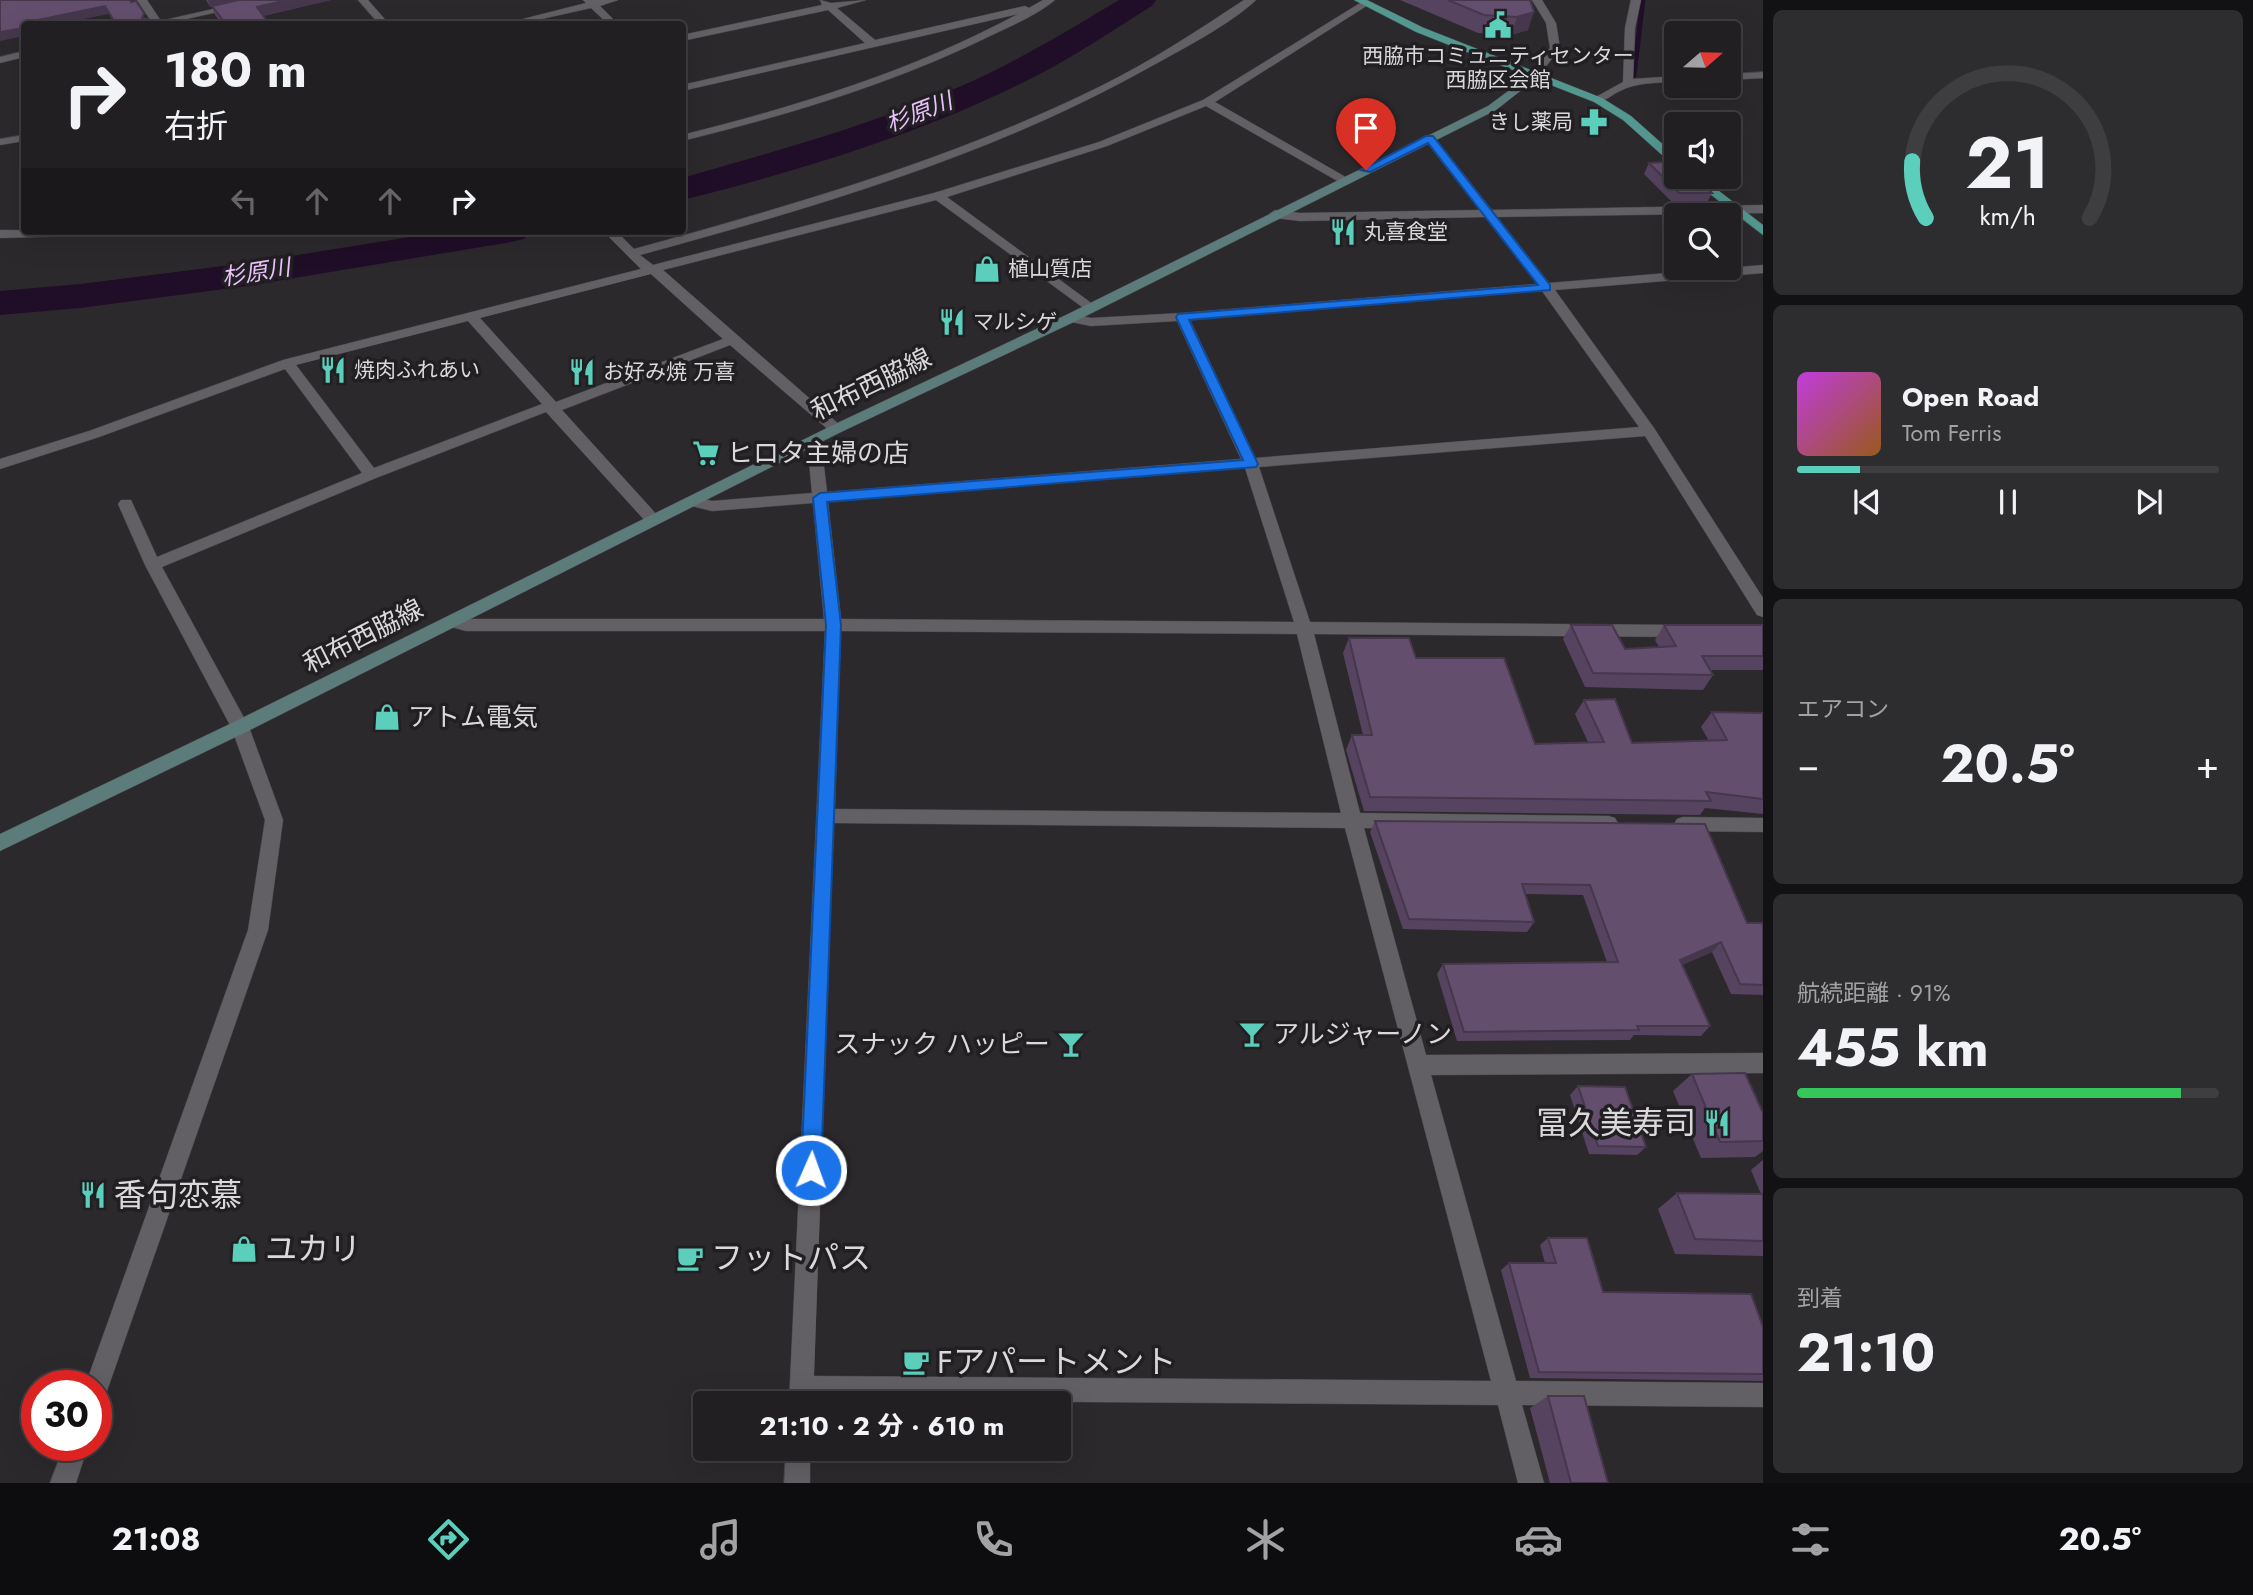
<!DOCTYPE html>
<html lang="ja">
<head>
<meta charset="utf-8">
<style>
  :root { --surface:#211f22; --page:#2d2c2f; --text:#f1f3f6; --muted:#a2a2a5; --line:#3e3d40; --accent:#5bcebc }
  body { margin:0; font-family:Jost,"Noto Sans JP",sans-serif; background:var(--page); color:var(--text); height:100vh; display:flex; flex-direction:column; font-size:26px; white-space:nowrap }
  * { box-sizing:border-box; margin:0 }
  p { font-size:23px; color:var(--muted) }
  .icon { flex:none; width:38px; height:38px; fill:none; stroke:currentColor; stroke-width:2; stroke-linecap:round; stroke-linejoin:round }
  .map { position:relative; flex:1; overflow:hidden }
  .drawer { display:flex; flex-direction:column; gap:10px; padding:10px; background:#121113; width:490px }
  .drawer>* { flex:none }
  .guide { position:absolute; left:21px; top:21px; width:665px; height:214px; border-radius:7px; box-shadow:0 7px 28px #0002,0 0 0 2px var(--line); background:#211f22; color:var(--text); overflow:hidden }
  .needle { width:46px; rotate:70deg }
  .controls { position:absolute; left:1664px; top:21px; display:grid; gap:14px }
  .controls a { display:grid; place-items:center; width:77px; height:77px; border-radius:7px; background:var(--surface); box-shadow:0 7px 28px #0002,0 0 0 2px var(--line); font-size:35px }
  .speed { position:absolute; left:21px; top:1370px; display:flex; gap:14px; font-size:35px; font-weight:700; text-align:center }
  .speed>* { display:grid; place-content:center; width:91px; height:91px; border-radius:50%; background:var(--surface); box-shadow:0 7px 28px #0002,0 0 0 2px var(--line); line-height:1 }
  .speed .limit { border:10px solid #d22; background:#fff; color:#111 }
  .pin { position:absolute; display:grid; place-items:center; width:60px; height:60px; color:#fff; margin:-72px -30px; border-radius:50% 50% 50% 0; rotate:-45deg; box-shadow:0 0 7px #0007 }
  .pin .icon { rotate:45deg }
  .me { position:absolute; width:77px; margin:-38px; rotate:2deg; stroke-linejoin:round; filter:drop-shadow(0 0 5px #0008) }
  .turn { display:flex; align-items:center; gap:24px; height:147px; padding:0 28px; font-size:32px }
  .turn .icon { width:91px; height:91px; stroke-width:2.5 }
  .turn b { display:block; font-size:49px; line-height:60px }
  .lanes { display:flex; align-items:center; height:66px; padding:0 28px; background:#0003; justify-content:center; gap:35px; direction:ltr }
  .lanes .off { opacity:.35 }
  .big { font-size:52px; font-weight:700; line-height:1.1 }
  .drawer .tile { flex:1; display:flex; flex-direction:column; justify-content:center; gap:10px; min-width:0; padding:0 24px; border-radius:10px; background:var(--page) }
  .drawer .dial { align-items:center; gap:0 }
  .dial svg { height:182px; overflow:visible; fill:none; stroke:var(--line); stroke-width:7; stroke-linecap:round; text-anchor:middle }
  .dial text { fill:var(--text); stroke:none }
  .song { display:flex; align-items:center; gap:21px }
  .cover { width:84px; height:84px; border-radius:10px; background:linear-gradient(135deg,hsl(290 70% 55%),hsl(30 70% 35%)) }
  .played { height:7px; border-radius:4px; background:linear-gradient(90deg,var(--accent) 15%,var(--line) 15%) }
  .keys { display:flex; justify-content:space-around; direction:ltr }
  .heat { display:flex; justify-content:space-between; align-items:center; font-size:38px; direction:ltr }
  .charge { height:10px; border-radius:5px; background:linear-gradient(90deg,#34c759 91%,var(--line) 0) }
  .trip { position:absolute; left:693px; top:1391px; width:378px; height:70px; border-radius:7px; background:var(--surface); box-shadow:0 7px 28px #0002,0 0 0 2px var(--line); font-weight:700; line-height:70px; text-align:center }
  .dock { display:flex; height:112px; justify-content:space-around; align-items:center; background:#0d0c0e; color:var(--muted) }
  .dock .icon { width:49px; height:49px }
  .dock .on { color:var(--accent) }
  .dock b { font-size:32px; color:var(--text) }
  main { display:flex; flex:1; min-height:0 }
  .map>svg:first-child { display:block }
  .lines { fill:none; stroke-linecap:round; stroke-linejoin:round }
  .stream { stroke:#200d28; stroke-width:5 }
  .river { fill:#200d28; fill-rule:evenodd }
  .minor-casing { stroke:#474548; stroke-width:1 }
  .tertiary-casing { stroke:#474548; stroke-width:1 }
  .secondary-casing { stroke:#474548; stroke-width:1 }
  .primary-casing { stroke:#474548; stroke-width:1 }
  .minor { fill:#636065; fill-rule:evenodd }
  .tertiary { fill:#636065; fill-rule:evenodd }
  .secondary { fill:#5b7c7b; fill-rule:evenodd }
  .primary { fill:#539890; fill-rule:evenodd }
  .wall { fill:#56435f }
  .shaded-wall { fill:#46374d }
  .building { fill:#644e6e; stroke:#46374d; stroke-width:2 }
  .route { fill:#1a73e8; stroke:#114b97; stroke-width:2 }
  .labels { text-anchor:middle; stroke-width:7; stroke-linejoin:round; paint-order:stroke }
  .far-poi-label { font-size:21px; fill:#dad8db; stroke:#221f23; text-anchor:start }
  .far-water-label { font-size:23px; font-style:italic; fill:#e9c2fb; stroke:#221f23 }
  .street-label { font-size:26px; fill:#dad8db; stroke:#221f23 }
  .poi-label { font-size:26px; fill:#dad8db; stroke:#221f23; text-anchor:start }
  .near-poi-label { font-size:32px; fill:#dad8db; stroke:#221f23; text-anchor:start }
</style>
</head>
<body>
<main>
<div class="map">
<svg width="1763" height="1483" viewBox="0 0 1763 1483">
  <rect width="100%" height="100%" fill="#2c292d"/>
  <g class="lines">
    <path class="stream" d="M1634 75 1643 0"/>
    <g class="river">
      <path d="M1119 0H1156L1152 6C1114 29 1077 55 1038 75 927 132 803 170 682 200V178C781 150 881 122 975 80 1025 57 1072 28 1119 0Z"/>
      <path d="M448 231H530L524 239 511 242 247 286 80 308 0 315V291L80 284 247 263Z"/>
    </g>
    <defs>
      <g id="minor">
        <path d="M137 0H147L163 24H153Z"/>
        <path d="M358 0H368L389 24H379Z"/>
        <path d="M583 0H618L600 6 618 24H608L591 8 519 24H503L586 3Z"/>
        <path d="M820 0 831 3 866 0 837 8 875 40 1025 6 1029 8 1043 0H1055C1037 15 1011 26 990 36 892 84 788 115 682 141V135C798 106 912 71 1018 14L682 91V85L865 43 828 10 682 41V35L822 5Z"/>
        <path d="M1244 0H1256C1231 24 1179 51 1148 68 989 157 815 207 640 255L653 265 934 193 1099 142 1203 100 1365 0 1370 3 1368 5 1215 102 1349 179V183H1341L1206 106 1107 146 947 197 1094 305V311L1089 312 936 200 663 270 841 426V432H831L730 345 562 410 658 516 661 520 658 524H648L546 412 376 478 162 567 249 727 283 820 268 930 108 1388 105 1397 96 1400V1386H85L248 930 265 820 231 727 145 565 118 504 121 500H131L157 557 362 473 285 369 99 437 0 469V459L89 431 283 360 641 269 603 231H616L634 249C793 205 951 160 1099 87 1150 62 1197 31 1244 0ZM651 274 723 339 556 402 480 318ZM468 321 542 404 374 468 296 365Z"/>
        <path d="M1631 0H1641L1635 28 1633 79 1676 76V82C1657 83 1637 82 1620 91 1611 95 1604 103 1594 102V98L1623 82 1625 28Z"/>
        <path d="M1763 72V78L1729 80V74Z"/>
        <path d="M24 135V141L0 145V139Z"/>
        <path d="M1425 136H1433L1492 210 1763 205V213L1497 217 1549 283 1763 265V273L1555 290 1654 428 1763 598V617L1757 615 1645 436 1259 467 1310 622 1683 625 1691 631 1683 637 1314 634 1360 813 1609 816 1615 818 1618 823 1615 828 1609 830 1364 828 1426 1055 1763 1053V1073L1431 1075 1516 1381 1763 1383V1407L1522 1405 1544 1483H1518L1498 1405 813 1400V1404H789L825 631H466L444 625 442 621 450 615 466 619H824L813 503 712 511 687 505 685 501 692 496 712 501 812 493 807 441 814 436 821 441 827 492 1241 459 1177 321 1091 326 1066 321 1064 318 1071 314 1091 318 1182 313 1537 284 1485 217 1300 221 1275 218 1269 214 1275 210 1300 213 1480 210 1425 140ZM1542 291 1639 427 1255 458 1190 320ZM1245 468 1294 622 841 619 828 502ZM841 631 1297 634 1341 813 835 809ZM834 823 1345 828 1491 1381 814 1376Z"/>
        <path d="M0 230 113 231 107 235 0 238Z"/>
        <path d="M1683 817 1763 818V832L1683 831 1677 829 1674 824 1677 819Z"/>
        <path d="M64 1446H88L76 1483H50Z"/>
        <path d="M786 1449H810V1483H784Z"/>
      </g>
      <g id="tertiary">
        <path d="M253 0H272L164 24H147Z"/>
        <path d="M1532 0H1542L1556 23 1560 48 1538 77 1534 78 1529 75 1550 48 1546 23Z"/>
        <path d="M24 51V57L0 63V57Z"/>
      </g>
      <path id="secondary" d="M1534 72 1539 75 1538 77 1496 110 1076 321 841 432 246 732 0 851V834L234 722 831 426 1066 315 1488 106Z"/>
      <g id="primary">
        <path d="M1354 0H1367L1424 28 1602 98 1631 116 1676 156V165L1672 164 1623 120 1594 102 1416 32Z"/>
        <path d="M1688 177H1701L1763 225V235Z"/>
      </g>
    </defs>
    <use href="#minor" class="minor-casing"/>
    <use href="#tertiary" class="tertiary-casing"/>
    <use href="#secondary" class="secondary-casing"/>
    <use href="#primary" class="primary-casing"/>
    <use href="#minor" class="minor"/>
    <use href="#tertiary" class="tertiary"/>
    <use href="#secondary" class="secondary"/>
    <use href="#primary" class="primary"/>
  </g>
  <g class="wall">
    <path d="M206 0H331L263 16 269 24H222L215 15 212 7H210Z"/>
    <path d="M1400 0H1530L1528 30 1511 35 1478 33Z"/>
    <path d="M1649 163 1712 193 1707 203 1674 204 1644 174Z"/>
    <path d="M1571 625 1625 649 1659 647 1655 640 1664 625H1763V670H1711L1713 675 1703 690 1585 687 1563 639Z"/>
    <path d="M1349 638 1416 658 1535 744 1588 742 1575 714 1584 700 1632 743 1709 741 1701 727 1712 712 1763 713V814L1705 808 1700 815 1364 811 1346 750 1352 735H1363L1343 653Z"/>
    <path d="M1375 821 1747 923 1763 926V995L1731 994 1712 952 1682 965 1710 1026 1701 1036 1634 1035 1630 1040 1457 1041 1437 974 1443 964 1607 962 1583 895 1525 894 1534 922 1527 932 1403 929 1370 832Z"/>
    <path d="M1692 1074 1763 1113V1151L1755 1157 1701 1158 1673 1091Z"/>
    <path d="M1578 1086 1646 1147 1637 1155 1589 1154 1570 1095Z"/>
    <path d="M1763 1160V1256L1675 1254 1658 1209 1677 1193 1761 1194 1751 1170Z"/>
    <path d="M1548 1238 1603 1292 1763 1327V1381L1530 1378 1501 1270 1509 1263H1545L1540 1245Z"/>
    <path d="M1548 1396 1608 1483H1550L1530 1408Z"/>
  </g>
  <g class="shaded-wall">
    <path d="M208 0H241L210 7Z"/>
    <path d="M288 0H331L260 16 257 7Z"/>
    <path d="M105 6 109 14 58 24H40L38 20Z"/>
    <path d="M1534 12 1528 30 1511 35 1517 17Z"/>
    <path d="M24 28V36L0 41V32Z"/>
    <path d="M1721 942 1712 952 1671 970 1680 960Z"/>
  </g>
  <g class="building">
    <path d="M0 0H130L131 2 136 1 144 13 142 18 148 19 151 24H116L105 6 38 20 40 24H24V28L0 32Z"/>
    <path d="M239 0H288L257 7 269 24H226L212 6Z"/>
    <path d="M1448 0H1530L1534 12 1517 17 1484 15Z"/>
    <path d="M1676 161V177H1696L1712 193H1679L1649 163Z"/>
    <path d="M1571 625H1612L1625 649 1676 646 1664 625H1763V656H1702L1713 675 1593 673Z"/>
    <path d="M1349 638H1409L1416 658H1504L1535 744 1604 742 1584 700 1615 699 1632 743 1727 740 1712 712 1763 713V799L1706 792 1711 801 1370 797 1352 735H1372Z"/>
    <path d="M1375 821 1705 824 1747 923H1762L1763 926V985L1740 984 1721 942 1680 960 1710 1026H1637L1639 1030 1464 1032 1443 964 1618 962 1590 885 1522 884 1534 922 1409 919Z"/>
    <path d="M1745 1073 1763 1113V1141L1720 1142 1692 1074Z"/>
    <path d="M1578 1086 1625 1087 1646 1147 1598 1146Z"/>
    <path d="M1677 1193 1763 1194V1241L1695 1239Z"/>
    <path d="M1548 1238H1587L1603 1292 1751 1294 1763 1327V1374L1539 1372 1509 1263H1556Z"/>
    <path d="M1548 1396H1584L1608 1483H1571Z"/>
  </g>
  <path class="route" d="M1426 136H1433L1550 285V290L1189 320 1258 464 1256 467 827 502 841 625 821 1170 818 1177 811 1180 804 1177 801 1170 826 625 813 498 820 493 1243 460 1176 317 1178 314 1538 285 1428 143 1370 172 1361 170Z"/>
  <defs>
    <symbol id="civic-bare" viewBox="-9 -9 18 18"><path d="M-.6-6.5H3V-4.5H.6V-3L4-1V1h2V6H-6V1h2V-1L-.6-3ZM-1.2 2.5V6h2.4V2.5Z" fill="#5bcebc" stroke="#221f23" stroke-width="2.5" paint-order="stroke"/></symbol>
    <symbol id="pharmacy-bare" viewBox="-9 -9 18 18"><path d="M-2-6h4v4h4v4h-4v4h-4v-4h-4v-4h4Z" fill="#5bcebc" stroke="#221f23" stroke-width="2.5" paint-order="stroke"/></symbol>
    <symbol id="restaurant-bare" viewBox="-9 -9 18 18"><path d="M-5-6h1v4h1v-4h1v4h1v-4h1v5L-1.5 .5V6h-2V.5L-5-1ZM5-6V6H3V1.5H1.5Q1.5-4 5-6Z" fill="#5bcebc" stroke="#221f23" stroke-width="2.5" paint-order="stroke"/></symbol>
    <symbol id="shop-bare" viewBox="-9 -9 18 18"><path d="M-5-2.5h2.3a2.7 3.5 0 0 1 5.4 0H5L5.5 6h-11ZM-1.5-2.5h3a1.5 2.3 0 0 0-3 0Z" fill="#5bcebc" stroke="#221f23" stroke-width="2.5" paint-order="stroke"/></symbol>
    <symbol id="supermarket-bare" viewBox="-9 -9 18 18"><path d="M-6-5.5h2.5l.6 2H6L4.5 2H-2.5L-4.4-4H-6ZM-1.5 3.2a1.3 1.3 0 1 0 .1 0ZM3 3.2a1.3 1.3 0 1 0 .1 0Z" fill="#5bcebc" stroke="#221f23" stroke-width="2.5" paint-order="stroke"/></symbol>
    <symbol id="bar-bare" viewBox="-9 -9 18 18"><path d="M-6-5H6L.8 .8V4.5H3.5V6h-7V4.5H-.8V.8Z" fill="#5bcebc" stroke="#221f23" stroke-width="2.5" paint-order="stroke"/></symbol>
    <symbol id="cafe-bare" viewBox="-9 -9 18 18"><path d="M-5.5-4.5H6V0H3Q3 3.5 0 3.5H-2.5Q-5.5 3.5-5.5 0ZM3-3.2v2h1.7v-2ZM-6 4.5H4V6H-6Z" fill="#5bcebc" stroke="#221f23" stroke-width="2.5" paint-order="stroke"/></symbol>
  </defs>
  <g fill-rule="evenodd">
    <use href="#civic-bare" x="1479" y="6" width="38" height="38"/>
    <use href="#pharmacy-bare" x="1575" y="103" width="38" height="38"/>
    <use href="#restaurant-bare" x="1324" y="213" width="38" height="38"/>
    <use href="#shop-bare" x="968" y="250" width="38" height="38"/>
    <use href="#restaurant-bare" x="933" y="303" width="38" height="38"/>
    <use href="#restaurant-bare" x="314" y="351" width="38" height="38"/>
    <use href="#restaurant-bare" x="563" y="353" width="38" height="38"/>
    <use href="#supermarket-bare" x="687" y="434" width="38" height="38"/>
    <use href="#shop-bare" x="368" y="698" width="38" height="38"/>
    <use href="#bar-bare" x="1233" y="1015" width="38" height="38"/>
    <use href="#bar-bare" x="1052" y="1025" width="38" height="38"/>
    <use href="#restaurant-bare" x="1698" y="1104" width="38" height="38"/>
    <use href="#restaurant-bare" x="74" y="1176" width="38" height="38"/>
    <use href="#shop-bare" x="225" y="1230" width="38" height="38"/>
    <use href="#cafe-bare" x="671" y="1239" width="38" height="38"/>
    <use href="#cafe-bare" x="897" y="1343" width="38" height="38"/>
  </g>
  <g class="labels">
    <g class="far-poi-label">
      <text x="1498" y="63" text-anchor="middle">西脇市コミュニティセンター<tspan x="1498" dy="24">西脇区会館</tspan></text>
      <text x="1573" y="129" text-anchor="end">きし薬局</text>
      <text x="1364" y="239">丸喜食堂</text>
      <text x="1008" y="276">植山質店</text>
      <text x="973" y="329">マルシゲ</text>
      <text x="354" y="377">焼肉ふれあい</text>
      <text x="603" y="379">お好み焼 万喜</text>
    </g>
    <g class="far-water-label">
      <text transform="translate(919 112) rotate(-21)" y="8">杉原川</text>
      <text transform="translate(256 272) rotate(-9)" y="8">杉原川</text>
    </g>
    <g class="street-label">
      <text transform="translate(871 384) rotate(-26)" y="9">和布西脇線</text>
      <text transform="translate(363 636) rotate(-27)" y="9">和布西脇線</text>
    </g>
    <g class="poi-label">
      <text x="727" y="462">ヒロタ主婦の店</text>
      <text x="408" y="726">アトム電気</text>
      <text x="1273" y="1043">アルジャーノン</text>
      <text x="1050" y="1053" text-anchor="end">スナック ハッピー</text>
    </g>
    <g class="near-poi-label">
      <text x="1696" y="1134" text-anchor="end">冨久美寿司</text>
      <text x="114" y="1206">香句恋慕</text>
      <text x="265" y="1260">ユカリ</text>
      <text x="711" y="1269">フットパス</text>
      <text x="937" y="1373">Fアパートメント</text>
    </g>
  </g>
</svg>
<div class="controls">
<a><svg class="needle" viewBox="-14 -14 28 28"><path d="M0-13l5 13h-10z" fill="#e53935"/><path d="M0 13l5-13h-10z" fill="#a2a2a5"/></svg></a>
<a><svg class="icon" aria-label="sound" viewBox="0 0 24 24"><path d="M4 9h4l5-4v14l-5-4H4zM17 9q2 3 0 6"/></svg></a>
<a><svg class="icon" aria-label="search" viewBox="0 0 24 24"><circle cx="10" cy="10" r="6"/><path d="M15 15l6 6"/></svg></a>
</div>
<div class="speed"><div class="limit">30</div></div>
<div class="pin" style="left:1366px;top:170px;background:#d93025"><svg class="icon" aria-label="arrive" viewBox="0 0 24 24"><path d="M6 21V4h12l-3 4 3 4H6"/></svg></div>
<svg class="me" style="left:811px;top:1170px" viewBox="-20 -20 40 40"><circle r="17" fill="#1a73e8" stroke="#fff" stroke-width="3"/><path d="M0-11L8 9 0 5-8 9z" fill="#fff"/></svg>
<div class="trip">21:10 · 2 分 · 610 m</div>
<div class="guide">
<div class="turn"><svg class="icon" aria-label="right" viewBox="0 0 24 24"><path d="M7 20v-9h11M14 6l5 5-5 5"/></svg><div><b>180 m</b>右折</div></div>
<div class="lanes"><svg class="icon off" aria-label="left" viewBox="0 0 24 24"><path d="M17 20v-9H6M10 6l-5 5 5 5"/></svg><svg class="icon off" aria-label="ahead" viewBox="0 0 24 24"><path d="M12 20V5M6 11l6-6 6 6"/></svg><svg class="icon off" aria-label="ahead" viewBox="0 0 24 24"><path d="M12 20V5M6 11l6-6 6 6"/></svg><svg class="icon" aria-label="right" viewBox="0 0 24 24"><path d="M7 20v-9h11M14 6l5 5-5 5"/></svg></div>
</div>
</div>
<section class="drawer">
<div class="tile dial"><svg viewBox="0 0 100 80">
<path d="M14 69A42 42 0 1 1 86 69"/>
<path d="M14 69A42 42 0 0 1 8 44" stroke="#5bcebc"/>
<text x="50" y="56" font-size="32" font-weight="700">21</text>
<text x="50" y="72" font-size="11">km/h</text>
</svg></div>
<div class="tile">
<div class="song"><i class="cover"></i><div><b>Open Road</b><p>Tom Ferris</p></div></div>
<div class="played"></div>
<div class="keys"><svg class="icon" aria-label="previous" viewBox="0 0 24 24"><path d="M18 5L8 12l10 7zM5 5v14"/></svg><svg class="icon" aria-label="pause" viewBox="0 0 24 24"><path d="M8 5v14M16 5v14"/></svg><svg class="icon" aria-label="next" viewBox="0 0 24 24"><path d="M6 5l10 7-10 7zM19 5v14"/></svg></div>
</div>
<div class="tile"><p>エアコン</p>
<div class="heat"><a>−</a><b class="big">20.5°</b><a>+</a></div>
</div>
<div class="tile"><p>航続距離 · 91%</p><b class="big">455 km</b><div class="charge"></div></div>
<div class="tile"><p>到着</p><b class="big">21:10</b></div>
</section>
</main>
<nav class="dock">
<b>21:08</b>
<svg class="icon on" aria-label="directions" viewBox="0 0 24 24"><path d="M12 3l9 9-9 9-9-9zM9 14v-3h6M13 9l2 2-2 2"/></svg>
<svg class="icon" aria-label="music" viewBox="0 0 24 24"><path d="M9 18V5l10-2v13"/><circle cx="6" cy="18" r="3"/><circle cx="16" cy="16" r="3"/></svg>
<svg class="icon" aria-label="phone" viewBox="0 0 24 24"><path d="M5 4h4l2 5-3 2q2 4 5 5l2-3 5 2v4C11 20 4 13 5 4z"/></svg>
<svg class="icon" aria-label="climate" viewBox="0 0 24 24"><path d="M12 3v18M4 7l16 10M4 17L20 7"/></svg>
<svg class="icon" aria-label="car" viewBox="0 0 24 24"><path d="M5 17H2v-5l4-1 3-4h7l3 4 3 1v5h-3M9 17h6M6 11h13"/><circle cx="7" cy="17" r="2"/><circle cx="17" cy="17" r="2"/></svg>
<svg class="icon" aria-label="filters" viewBox="0 0 24 24"><path d="M4 7h16M4 17h16"/><circle cx="9" cy="7" r="2"/><circle cx="15" cy="17" r="2"/></svg>
<b>20.5°</b>
</nav>
</body>
</html>
